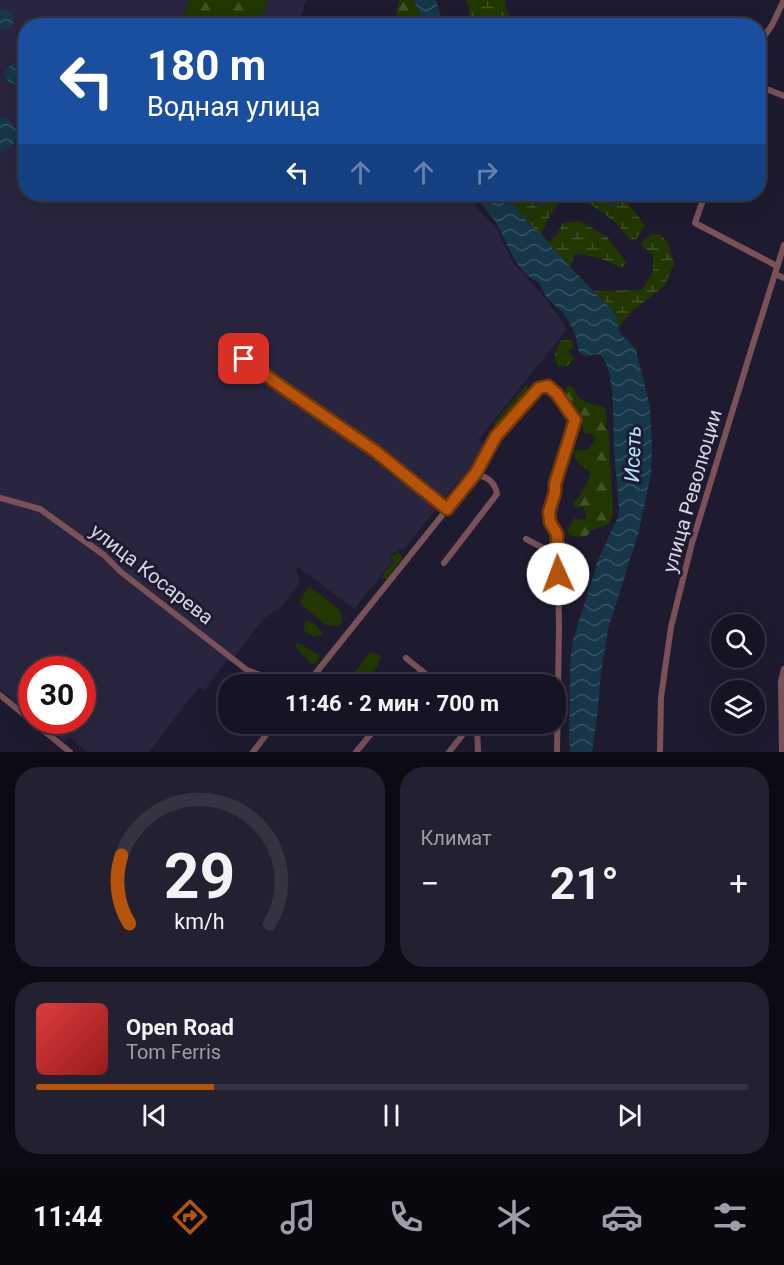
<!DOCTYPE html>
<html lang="ru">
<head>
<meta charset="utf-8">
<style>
  :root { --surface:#161424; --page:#232131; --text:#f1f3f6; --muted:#9e9ea6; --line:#353341; --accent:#b45309 }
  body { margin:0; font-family:Roboto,sans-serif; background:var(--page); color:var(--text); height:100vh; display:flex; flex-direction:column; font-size:22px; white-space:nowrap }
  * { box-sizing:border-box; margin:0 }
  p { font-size:20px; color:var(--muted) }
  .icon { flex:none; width:33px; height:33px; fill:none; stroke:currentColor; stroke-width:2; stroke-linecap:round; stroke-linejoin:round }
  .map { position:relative; height:752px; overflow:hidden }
  .details { display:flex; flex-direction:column; gap:15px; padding:15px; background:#0c0b14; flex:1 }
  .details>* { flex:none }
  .hud { position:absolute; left:18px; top:18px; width:748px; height:183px; border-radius:24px; box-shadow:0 6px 24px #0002,0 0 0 2px var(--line); background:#1a4fa0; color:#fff; overflow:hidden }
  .controls { position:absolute; left:711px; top:614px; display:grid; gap:12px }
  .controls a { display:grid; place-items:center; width:54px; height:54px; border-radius:50%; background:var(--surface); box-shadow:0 6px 24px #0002,0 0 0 2px var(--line); font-size:30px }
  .speed { position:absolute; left:18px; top:656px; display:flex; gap:12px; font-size:30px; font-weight:700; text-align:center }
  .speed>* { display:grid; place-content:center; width:78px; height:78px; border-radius:50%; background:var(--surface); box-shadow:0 6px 24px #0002,0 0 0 2px var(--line); line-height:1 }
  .speed .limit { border:9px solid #d22; background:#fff; color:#111 }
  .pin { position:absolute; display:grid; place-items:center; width:51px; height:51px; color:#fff; margin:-26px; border-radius:12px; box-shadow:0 3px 9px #0006 }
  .me { position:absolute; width:66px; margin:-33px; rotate:358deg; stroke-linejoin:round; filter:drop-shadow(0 0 4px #0008) }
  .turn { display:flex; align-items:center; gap:21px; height:126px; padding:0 30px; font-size:27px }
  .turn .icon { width:78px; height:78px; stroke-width:2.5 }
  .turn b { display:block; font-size:42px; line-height:51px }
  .lanes { display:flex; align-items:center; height:57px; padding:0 30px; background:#0003; justify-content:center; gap:30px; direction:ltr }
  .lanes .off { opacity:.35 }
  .big { font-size:45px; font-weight:700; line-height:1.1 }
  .details .widget { flex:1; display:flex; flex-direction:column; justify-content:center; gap:9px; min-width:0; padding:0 21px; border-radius:24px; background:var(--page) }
  .details .dial { align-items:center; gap:0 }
  .dial svg { height:156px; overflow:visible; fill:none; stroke:var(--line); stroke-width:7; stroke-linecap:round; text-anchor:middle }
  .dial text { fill:var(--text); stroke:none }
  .song { display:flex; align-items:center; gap:18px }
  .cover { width:72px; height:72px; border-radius:9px; background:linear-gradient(135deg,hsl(0 70% 55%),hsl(0 70% 35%)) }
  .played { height:6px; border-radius:3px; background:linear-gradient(90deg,var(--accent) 25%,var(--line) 25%) }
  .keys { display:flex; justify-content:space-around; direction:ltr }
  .heat { display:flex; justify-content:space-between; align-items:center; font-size:33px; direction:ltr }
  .details .tiles { flex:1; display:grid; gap:15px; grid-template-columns:1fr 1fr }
  .widget:last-child { grid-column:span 2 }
  .trip { position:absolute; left:218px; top:674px; width:348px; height:60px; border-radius:24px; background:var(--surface); box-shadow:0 6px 24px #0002,0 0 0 2px var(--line); font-weight:700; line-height:60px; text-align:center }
  .tab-bar { display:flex; height:96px; justify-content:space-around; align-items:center; background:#09080e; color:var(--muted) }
  .tab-bar .icon { width:42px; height:42px }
  .tab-bar .on { color:var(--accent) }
  .tab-bar b { font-size:27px; color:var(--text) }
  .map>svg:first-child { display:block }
  .built { fill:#29253e }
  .green { fill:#223601 }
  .forest { fill:url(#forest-firs) }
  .wetland { fill:url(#wetland-marsh) }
  .water { fill:url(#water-waves) }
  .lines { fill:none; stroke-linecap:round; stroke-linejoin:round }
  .stream { stroke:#163748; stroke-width:1.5 }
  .minor { stroke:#7a5159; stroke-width:6 }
  .route-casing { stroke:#753606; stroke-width:15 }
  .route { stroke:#b45309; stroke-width:10 }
  .labels { text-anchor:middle; stroke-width:6; stroke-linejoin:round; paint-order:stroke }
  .street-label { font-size:20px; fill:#d7d6e5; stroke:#1e1b30 }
  .water-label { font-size:21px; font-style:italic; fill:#b2e2fc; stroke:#1e1b30 }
</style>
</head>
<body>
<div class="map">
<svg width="784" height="752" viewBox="0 0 784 752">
  <defs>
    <pattern id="forest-firs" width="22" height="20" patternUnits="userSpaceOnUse" patternTransform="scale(1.5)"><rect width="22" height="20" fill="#223601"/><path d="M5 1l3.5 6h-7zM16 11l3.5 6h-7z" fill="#415226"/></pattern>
    <pattern id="wetland-marsh" width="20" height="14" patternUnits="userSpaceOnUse" patternTransform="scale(1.5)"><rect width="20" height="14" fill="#223601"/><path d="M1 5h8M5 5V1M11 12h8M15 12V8" fill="none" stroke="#415226"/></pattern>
    <pattern id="water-waves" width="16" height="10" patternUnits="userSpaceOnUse" patternTransform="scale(1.5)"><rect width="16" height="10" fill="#163748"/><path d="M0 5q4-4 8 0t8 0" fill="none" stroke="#375362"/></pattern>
  </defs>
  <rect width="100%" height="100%" fill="#1e1b30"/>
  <path class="built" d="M0 0H306L298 25 26 26V194H471L479 210 497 229 512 261 548 302 567 329 478 440 486 448 473 468 456 484 403 550 399 548 396 552H394L391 556 392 562 354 609 298 567 296 570 300 582 280 608 263 619 230 663 227 660 204 691 199 687 149 752H130L128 750 126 752H87L69 737 64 742 38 720H82V669H32L31 715 0 689Z"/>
  <g class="green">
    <path d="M398 552 402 556V559L387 579 381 577 393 562 392 556Z"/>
    <path d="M309 587 313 589 340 610 343 620 339 626 325 625 301 604 300 600Z"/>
    <path d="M306 620 315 624 323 634 314 637 303 630Z"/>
    <path d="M295 643 302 645 319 655 318 663 311 664 296 647Z"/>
    <path d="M370 652 381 656 377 668 362 684H355L350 681 352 675Z"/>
  </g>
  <g class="forest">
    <path d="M190 0H268L258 25H180Z"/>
    <path d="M399 0H413L418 9 423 25H397L396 14Z"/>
    <path d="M561 340H571L574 348 569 350V354L575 358 567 366H558C552 356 556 350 561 340Z"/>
    <path d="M528 383 526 398 502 426 496 429 494 423Z"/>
    <path d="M568 385 574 388C580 405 590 402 605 408L607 420 605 427 609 433 613 513 610 522 605 526 591 530 587 536 576 537 569 535 567 531 575 518 581 520 586 518 584 507H575L573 502 579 497 591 475 589 470C578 465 577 463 573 451L589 449 596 438 591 434 584 433C583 428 583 423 580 419 573 406 558 402 568 385Z"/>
  </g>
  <g class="wetland">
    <path d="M466 0H505L506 9 513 22 507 25H452L451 23 454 16 462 22 470 14Z"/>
    <path d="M506 194H520L513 200 530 194H612L629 204 645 226 636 239 631 240 614 221 585 200 560 202 550 216 541 234C527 223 514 209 506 194Z"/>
    <path d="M580 221 607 237 627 263 621 268 600 258 575 253 570 267 548 243 556 236 563 223Z"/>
    <path d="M652 234 661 235 668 243 674 264 664 286 629 314 619 327C615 311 605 302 594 291L642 290 653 272V255L640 244Z"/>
  </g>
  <g class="water">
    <path d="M413 0H436L443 25H423L418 9Z"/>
    <path d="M0 10H8C18 18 13 31 0 30Z"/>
    <path d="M28 20H34L40 25 26 26 25 39C18 33 19 24 28 20Z"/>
    <circle cx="15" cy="74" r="10"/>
    <path d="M0 117C22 121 22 148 0 152Z"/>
    <path d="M476 194H506L510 201 530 225 541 234 570 267 613 311 617 318 619 331 622 336 627 339 636 350 650 407 652 445 651 473 639 531 608 629 601 672 598 709 592 752H570L569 739 570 664 573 640 598 560 618 517 619 509C618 489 615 468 614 448 613 426 616 369 600 354L585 356 579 352 576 337 571 326 563 313 546 297 539 282C516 275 507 240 495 221 489 212 480 204 476 194Z"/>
  </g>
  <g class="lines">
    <g class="stream">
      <path d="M588 194 595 195 615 208"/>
      <path d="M523 218 539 206 560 194"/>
    </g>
    <g class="minor">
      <path d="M759 44 772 25 784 0"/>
      <path d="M759 86 784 96"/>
      <path d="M705 194 695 223 777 266"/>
      <path d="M775 274 784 278"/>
      <path d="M244 359C312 410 382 454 447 509"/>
      <path d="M0 498 40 509 104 555 121 572 247 670 276 681 279 684"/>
      <path d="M526 539 558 556"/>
      <path d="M444 563 497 494C495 481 487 478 476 473"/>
      <path d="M406 658 438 684"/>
      <path d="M307 684 476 473 497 436 539 388 548 386 557 394 575 420 555 484V492L549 512 550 522 557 534 558 556 559 629 557 752"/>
      <path d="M411 684 422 671"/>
      <path d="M0 695 70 752"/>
      <path d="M477 723 478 752"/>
      <path d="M253 752 275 723"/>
      <path d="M356 752 380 723"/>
      <path d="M449 752 472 723"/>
      <path d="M660 752 661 697 671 627 692 543 749 357 784 245"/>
      <path d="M782 752 781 681 784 669"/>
    </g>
  </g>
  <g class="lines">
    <defs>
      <path id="route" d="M244 359 279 385 375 451 447 509 476 473 496 436 539 388 548 386 557 394 575 420 555 484V492L549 512 550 522 557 534 558 574"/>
    </defs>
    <use href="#route" class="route-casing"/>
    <use href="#route" class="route"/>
  </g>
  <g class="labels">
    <g class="street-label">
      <text transform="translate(692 491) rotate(-74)" y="7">улица Революции</text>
      <text transform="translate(152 574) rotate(38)" y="7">улица Косарева</text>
    </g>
    <g class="water-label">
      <text transform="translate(633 454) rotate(-88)" y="7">Исеть</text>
    </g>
  </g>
</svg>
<div class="controls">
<a><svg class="icon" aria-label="search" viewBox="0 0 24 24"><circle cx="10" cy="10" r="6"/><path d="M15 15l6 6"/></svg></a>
<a><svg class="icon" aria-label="layers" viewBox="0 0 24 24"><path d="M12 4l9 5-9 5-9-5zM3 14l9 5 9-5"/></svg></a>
</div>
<div class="speed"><div class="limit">30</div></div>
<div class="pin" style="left:244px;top:359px;background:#d93025"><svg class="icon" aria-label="arrive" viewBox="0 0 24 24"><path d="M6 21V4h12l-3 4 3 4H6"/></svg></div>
<svg class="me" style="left:558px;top:574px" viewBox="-20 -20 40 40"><circle r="19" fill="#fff"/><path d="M0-13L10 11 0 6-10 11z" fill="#b45309"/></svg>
<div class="trip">11:46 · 2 мин · 700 m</div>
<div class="hud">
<div class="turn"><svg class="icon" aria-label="left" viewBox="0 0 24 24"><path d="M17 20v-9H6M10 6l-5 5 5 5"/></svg><div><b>180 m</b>Водная улица</div></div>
<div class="lanes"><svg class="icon" aria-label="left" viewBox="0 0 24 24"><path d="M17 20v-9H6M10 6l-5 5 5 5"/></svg><svg class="icon off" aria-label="ahead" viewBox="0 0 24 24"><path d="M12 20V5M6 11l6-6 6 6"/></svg><svg class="icon off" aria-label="ahead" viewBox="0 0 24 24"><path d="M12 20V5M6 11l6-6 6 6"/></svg><svg class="icon off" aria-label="right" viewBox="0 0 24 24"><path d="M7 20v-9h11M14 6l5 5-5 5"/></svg></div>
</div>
</div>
<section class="details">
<div class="tiles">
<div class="widget dial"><svg viewBox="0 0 100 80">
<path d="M14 69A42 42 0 1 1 86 69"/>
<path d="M14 69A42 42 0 0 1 10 34" stroke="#b45309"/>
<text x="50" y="56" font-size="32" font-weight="700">29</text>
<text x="50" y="72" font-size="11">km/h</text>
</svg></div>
<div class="widget"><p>Климат</p>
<div class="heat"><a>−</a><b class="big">21°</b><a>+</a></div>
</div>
<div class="widget">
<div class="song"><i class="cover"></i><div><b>Open Road</b><p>Tom Ferris</p></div></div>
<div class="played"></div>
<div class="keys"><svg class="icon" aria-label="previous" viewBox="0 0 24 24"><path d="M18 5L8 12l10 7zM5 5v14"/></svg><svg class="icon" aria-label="pause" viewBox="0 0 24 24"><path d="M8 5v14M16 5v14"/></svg><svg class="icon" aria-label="next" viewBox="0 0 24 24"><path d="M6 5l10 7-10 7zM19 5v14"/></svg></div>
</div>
</div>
</section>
<nav class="tab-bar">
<b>11:44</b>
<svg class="icon on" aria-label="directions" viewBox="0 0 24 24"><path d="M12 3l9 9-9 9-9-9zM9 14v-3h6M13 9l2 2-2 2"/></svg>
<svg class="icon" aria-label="music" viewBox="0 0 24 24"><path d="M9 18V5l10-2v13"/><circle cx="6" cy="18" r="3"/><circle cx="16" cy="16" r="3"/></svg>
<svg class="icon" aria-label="phone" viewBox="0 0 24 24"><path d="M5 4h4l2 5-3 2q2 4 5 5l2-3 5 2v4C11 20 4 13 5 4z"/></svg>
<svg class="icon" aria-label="climate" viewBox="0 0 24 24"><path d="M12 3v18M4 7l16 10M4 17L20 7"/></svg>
<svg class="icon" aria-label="car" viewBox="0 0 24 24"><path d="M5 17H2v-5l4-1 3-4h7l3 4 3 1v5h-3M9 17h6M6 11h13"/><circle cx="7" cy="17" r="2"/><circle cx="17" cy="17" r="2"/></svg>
<svg class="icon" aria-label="filters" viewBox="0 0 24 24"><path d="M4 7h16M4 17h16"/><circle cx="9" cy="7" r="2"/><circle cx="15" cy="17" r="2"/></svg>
</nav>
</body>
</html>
